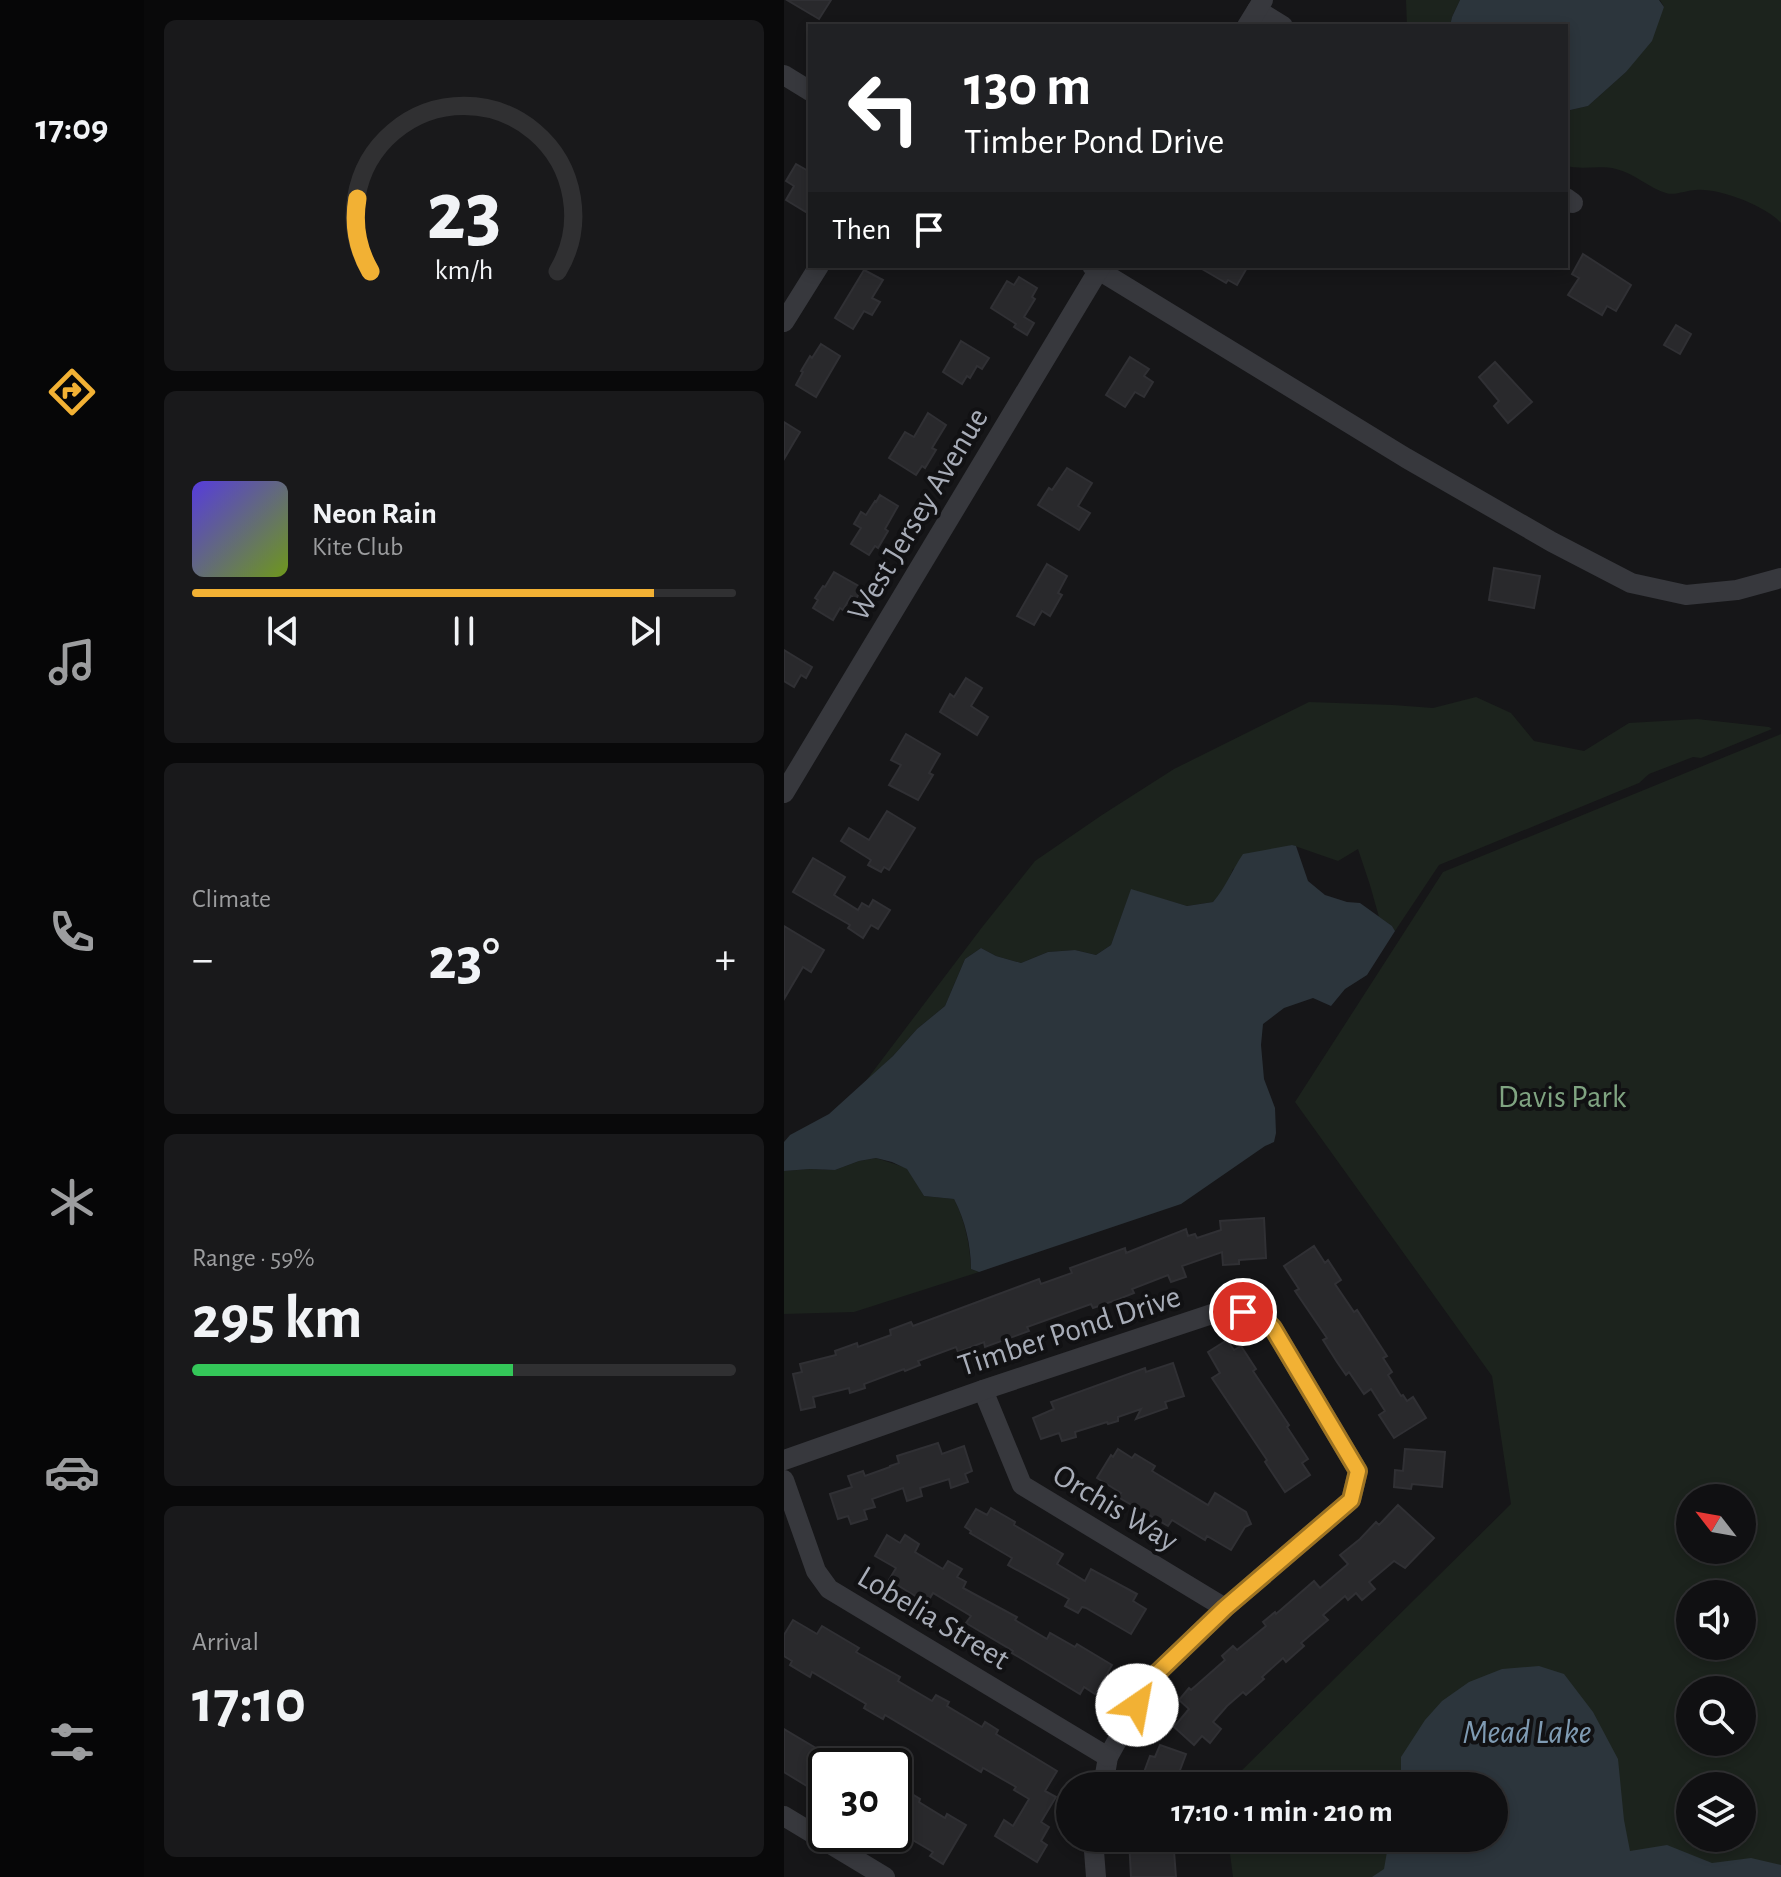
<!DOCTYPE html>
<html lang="en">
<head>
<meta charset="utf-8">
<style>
  :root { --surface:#101012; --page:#19191b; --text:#f1f3f6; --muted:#9c9d9f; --line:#303032; --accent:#f2b134 }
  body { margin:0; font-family:"Alegreya Sans",sans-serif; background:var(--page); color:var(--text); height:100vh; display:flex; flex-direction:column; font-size:30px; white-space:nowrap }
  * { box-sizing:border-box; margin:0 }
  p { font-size:26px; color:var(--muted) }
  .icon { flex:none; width:44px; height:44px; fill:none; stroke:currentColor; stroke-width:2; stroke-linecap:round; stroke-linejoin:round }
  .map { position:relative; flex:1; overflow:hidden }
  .sheet { display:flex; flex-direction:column; gap:20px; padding:20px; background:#09090a; width:640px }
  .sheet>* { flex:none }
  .hud { position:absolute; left:24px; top:24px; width:760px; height:244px; border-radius:0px; box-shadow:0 4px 12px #0003,0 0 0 2px var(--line); background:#202124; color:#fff; overflow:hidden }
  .needle { width:52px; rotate:301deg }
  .buttons { position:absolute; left:892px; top:1484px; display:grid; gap:16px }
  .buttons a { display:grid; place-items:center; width:80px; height:80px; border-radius:50%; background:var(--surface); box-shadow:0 4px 12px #0003,0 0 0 2px var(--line); font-size:40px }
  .speed { position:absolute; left:24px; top:1748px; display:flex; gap:16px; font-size:40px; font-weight:700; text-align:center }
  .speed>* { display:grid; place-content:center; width:104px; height:104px; border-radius:50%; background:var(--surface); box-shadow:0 4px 12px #0003,0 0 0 2px var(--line); line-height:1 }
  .speed .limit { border:4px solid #111; border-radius:12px; background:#fff; color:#111 }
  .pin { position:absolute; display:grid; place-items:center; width:68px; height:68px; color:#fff; margin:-34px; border:4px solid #fff; border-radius:50%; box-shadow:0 2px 8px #0007 }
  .me { position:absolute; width:88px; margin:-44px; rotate:33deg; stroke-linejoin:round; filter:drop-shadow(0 0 6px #0008) }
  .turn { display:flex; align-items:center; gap:28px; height:168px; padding:0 24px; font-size:36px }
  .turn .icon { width:104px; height:104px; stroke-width:2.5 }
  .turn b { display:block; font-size:56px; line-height:68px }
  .then { display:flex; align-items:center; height:76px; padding:0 24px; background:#0003; gap:16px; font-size:30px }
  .big { font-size:60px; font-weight:700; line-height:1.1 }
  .sheet .tile { flex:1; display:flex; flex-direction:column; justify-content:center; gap:12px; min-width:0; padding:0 28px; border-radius:12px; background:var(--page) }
  .sheet .dial { align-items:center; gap:0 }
  .dial svg { height:208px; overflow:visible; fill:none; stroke:var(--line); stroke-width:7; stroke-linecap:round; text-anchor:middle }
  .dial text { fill:var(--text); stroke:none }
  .song { display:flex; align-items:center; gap:24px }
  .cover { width:96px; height:96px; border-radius:12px; background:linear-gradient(135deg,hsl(250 70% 55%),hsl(80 70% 35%)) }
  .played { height:8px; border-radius:4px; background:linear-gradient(90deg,var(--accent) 85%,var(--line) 85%) }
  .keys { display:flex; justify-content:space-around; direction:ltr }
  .heat { display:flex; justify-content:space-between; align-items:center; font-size:44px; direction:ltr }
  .charge { height:12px; border-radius:6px; background:linear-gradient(90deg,#34c759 59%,var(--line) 0) }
  .trip { position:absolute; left:272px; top:1772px; width:452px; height:80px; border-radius:40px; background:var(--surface); box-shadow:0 4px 12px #0003,0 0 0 2px var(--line); font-weight:700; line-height:80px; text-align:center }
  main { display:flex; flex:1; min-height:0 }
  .dock { display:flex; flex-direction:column; width:144px; justify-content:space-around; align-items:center; background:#060607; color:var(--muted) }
  .dock .icon { width:56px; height:56px }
  .dock .current { color:var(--accent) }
  .dock b { font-size:36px; color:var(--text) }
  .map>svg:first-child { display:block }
  .green { fill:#1c231d; fill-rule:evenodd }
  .water { fill:#2c353c }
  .building { fill:#29292c; stroke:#303034; stroke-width:2 }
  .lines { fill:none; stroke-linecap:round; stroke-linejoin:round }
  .minor { stroke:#37383d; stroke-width:20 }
  .route-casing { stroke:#9d7322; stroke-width:20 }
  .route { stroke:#f2b134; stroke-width:14 }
  .labels { text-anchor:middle; stroke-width:8; stroke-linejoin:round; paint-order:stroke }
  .street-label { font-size:32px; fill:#a8adb8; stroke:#111113 }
  .park-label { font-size:32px; fill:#7fa381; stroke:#111113 }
  .water-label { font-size:34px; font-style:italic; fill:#7f9bb3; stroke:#111113 }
</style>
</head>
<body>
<main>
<nav class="dock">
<b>17:09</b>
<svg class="icon current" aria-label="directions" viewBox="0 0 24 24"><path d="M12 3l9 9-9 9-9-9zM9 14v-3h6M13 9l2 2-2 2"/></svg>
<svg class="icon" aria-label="music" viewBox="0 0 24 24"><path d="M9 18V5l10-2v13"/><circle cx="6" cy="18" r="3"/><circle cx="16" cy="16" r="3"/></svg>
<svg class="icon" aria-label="phone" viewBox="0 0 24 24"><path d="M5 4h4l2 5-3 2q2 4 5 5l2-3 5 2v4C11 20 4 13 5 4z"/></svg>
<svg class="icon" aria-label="climate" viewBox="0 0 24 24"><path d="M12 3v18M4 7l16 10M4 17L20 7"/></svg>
<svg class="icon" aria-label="car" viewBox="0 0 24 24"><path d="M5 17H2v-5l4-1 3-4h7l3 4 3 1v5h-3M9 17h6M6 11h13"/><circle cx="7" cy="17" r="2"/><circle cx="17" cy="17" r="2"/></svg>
<svg class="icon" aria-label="filters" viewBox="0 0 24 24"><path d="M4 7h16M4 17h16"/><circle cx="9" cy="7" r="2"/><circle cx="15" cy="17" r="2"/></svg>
</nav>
<section class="sheet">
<div class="tile dial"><svg viewBox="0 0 100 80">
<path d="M14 69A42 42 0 1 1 86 69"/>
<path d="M14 69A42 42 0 0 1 9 41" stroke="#f2b134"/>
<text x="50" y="56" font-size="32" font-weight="700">23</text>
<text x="50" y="72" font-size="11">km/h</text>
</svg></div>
<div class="tile">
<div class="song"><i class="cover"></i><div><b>Neon Rain</b><p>Kite Club</p></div></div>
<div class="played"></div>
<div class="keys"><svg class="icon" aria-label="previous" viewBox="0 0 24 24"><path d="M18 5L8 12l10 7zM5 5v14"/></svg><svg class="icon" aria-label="pause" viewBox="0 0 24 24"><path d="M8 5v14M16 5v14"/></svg><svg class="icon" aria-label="next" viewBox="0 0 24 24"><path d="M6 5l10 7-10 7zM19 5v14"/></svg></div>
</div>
<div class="tile"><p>Climate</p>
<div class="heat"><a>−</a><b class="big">23°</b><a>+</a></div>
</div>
<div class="tile"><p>Range · 59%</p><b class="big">295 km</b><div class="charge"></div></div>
<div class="tile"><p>Arrival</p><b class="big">17:10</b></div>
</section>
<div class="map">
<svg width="997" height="1877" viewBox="0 0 997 1877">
  <rect width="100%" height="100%" fill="#161618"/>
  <g class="green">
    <path d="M622 0H676L668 17 666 26H623Z"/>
    <path d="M876 0H997V223C982 206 935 188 912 190 903 190 891 196 882 193 865 188 850 173 832 169 816 165 798 170 782 166V111L804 106 842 72 880 7Z"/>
    <path d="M692 697 727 713 750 741 800 751 845 723 913 719 985 727 988 729 917 758 909 757 865 774 855 783 655 865 611 931 608 926 595 917 586 885 574 849 554 861 508 845 449 869 442 886 429 902 403 906 347 890 327 945 312 955 291 950 264 952 237 963 212 956 197 948 181 959 161 1006 133 1029 109 1056 78 1086 199 926 251 861 318 815 390 769 525 702 609 705 649 708Z"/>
    <path d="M997 734V1877H449L444 1838H710V1786H442L727 1504 708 1376 511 1102 659 872ZM906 1498H958V1550H906ZM906 1594H958V1646H906ZM906 1690H958V1742H906ZM906 1786H958V1838H906Z"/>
    <path d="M92 1158 123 1168 140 1196 170 1199C181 1220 186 1245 187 1269L195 1272 70 1312 0 1314V1171L26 1169 51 1170 75 1161Z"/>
  </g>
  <g class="water">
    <path d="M676 0H875L880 7 868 41 842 72 804 106 782 111V26H666L668 17Z"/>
    <path d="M508 845 512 846 524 881 541 895 563 902 576 903 608 926 611 931 583 975 561 989 547 1006 529 998 500 1008 479 1024 477 1045 480 1079 491 1108 492 1133 490 1142 481 1146 397 1204 195 1272 187 1269C187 1245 181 1220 170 1199L140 1196 123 1169 108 1162 92 1158 75 1161 51 1170 26 1169 0 1171V1142L6 1135 45 1114 109 1056 133 1029 161 1006 181 959 197 948 212 956 237 963 264 952 291 950 312 955 327 945 347 889 403 906 429 902C442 887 448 870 459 854Z"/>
    <path d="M755 1666 780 1674 809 1712 834 1759 840 1820 846 1851 883 1845 928 1863 967 1858 997 1865V1877H588L600 1869 605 1840 603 1838H710V1786H612L617 1777V1757L641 1720 658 1701 685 1682 718 1669Z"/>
  </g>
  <g class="building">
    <path d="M3 0H47L35 19Z"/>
    <path d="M12 164 26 172V204L22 212 2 200 10 186 2 181Z"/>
    <path d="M799 254 847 285 832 311 823 306 818 315 784 295 795 278 788 274Z"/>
    <path d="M413 266H464L453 285 444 280 442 283Z"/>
    <path d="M80 270 99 280 88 298 96 302 88 315 80 311 69 329 51 318Z"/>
    <path d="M235 277 253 288 248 297 251 299 240 317 250 323 243 335 230 327 232 324 207 308 223 281 230 285Z"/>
    <path d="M892 325 907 334 896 354 880 345Z"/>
    <path d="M177 341 205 358 198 369 193 366 186 378 183 376 178 384 159 372Z"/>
    <path d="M37 344 56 356 32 397 12 385 19 372 17 371 26 356 28 358Z"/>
    <path d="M346 357 365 369 360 376 369 382 360 397 351 392 341 407 322 395Z"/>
    <path d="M711 362 748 402 724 423 710 406 715 401 695 377Z"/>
    <path d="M144 413 162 425 148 448 152 450 141 468 138 466 132 475 105 458 121 432 130 437Z"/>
    <path d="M0 422 16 432 0 459Z"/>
    <path d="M283 468 308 483 294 506 306 513 295 530 254 505 265 488 268 490Z"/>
    <path d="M96 495 114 506 101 529 104 531 94 548 91 546 85 555 67 544 77 528 70 524 77 512 82 515 91 501 92 502Z"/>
    <path d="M263 564 283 576 274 593 278 595 266 616 258 611 250 625 233 616Z"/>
    <path d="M710 568 756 576 750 608 705 600Z"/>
    <path d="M50 572 78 588 72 599 67 596 59 610 56 608 49 620 29 608 34 600 31 598 39 586 41 587Z"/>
    <path d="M0 650 28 667 22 678 17 675 10 687 0 681Z"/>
    <path d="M182 678 198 688 187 706 204 717 193 735 156 712 166 694 170 697Z"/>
    <path d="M122 734 156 754 145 773 149 775 134 800 105 785 117 765 107 760Z"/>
    <path d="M103 811 131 828 105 870 100 867 97 872 84 865 87 860 57 841 65 828 85 840Z"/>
    <path d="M29 858 61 877 50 895 74 910 78 903 85 907 89 900 106 910 94 929 87 925 79 938 64 928 66 925 9 892Z"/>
    <path d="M0 926 40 950 27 972 19 967 0 999Z"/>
    <path d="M480 1218 482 1258 455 1260V1264L439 1265 438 1252 398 1266 402 1277 387 1282 384 1275 348 1289 350 1293 335 1299 309 1308 307 1304 243 1327 245 1331 201 1347 200 1342 174 1352 172 1347 134 1361 136 1365 121 1371 120 1369 80 1384 81 1388 66 1393 65 1388 29 1397 31 1407 17 1410 9 1374 18 1372 16 1364 52 1355 51 1351 73 1343 74 1347 107 1335 106 1330 127 1322 129 1326 255 1279 257 1284 288 1273 286 1268 341 1248 342 1253 402 1229 404 1236 411 1234 413 1238 437 1230 436 1221Z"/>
    <path d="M530 1246 541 1263 544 1260 557 1280 551 1284 570 1312 573 1310 603 1356 599 1358 608 1372 604 1375 617 1396 619 1395 623 1401 629 1397 642 1418 610 1438 595 1415 601 1411 587 1389 580 1394 565 1372 562 1375 553 1362 539 1340 543 1338 511 1291 515 1289 500 1266Z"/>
    <path d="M443 1340 450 1350 457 1346 472 1369 469 1371 505 1425 503 1427 524 1459 518 1463 526 1475 501 1492 481 1462 483 1460 428 1378 436 1373 424 1352Z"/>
    <path d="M389 1363 400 1396 381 1402 383 1408 352 1419 357 1409 334 1417V1421L324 1424 323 1422 291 1432 292 1437 278 1441 275 1433 257 1439 249 1418 270 1409 267 1402 361 1368 362 1372Z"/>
    <path d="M154 1443 158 1454 180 1446 188 1471 181 1474 184 1482 167 1488 165 1479 136 1488 138 1496 123 1501 119 1488 88 1499 91 1507 80 1510 83 1519 67 1524 64 1516 54 1519 46 1494 68 1487 64 1476 79 1471 81 1476 106 1467V1466L115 1463 113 1456Z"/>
    <path d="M334 1449 348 1458 351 1454 371 1466 368 1471 424 1505 431 1493 462 1512 467 1524 461 1527 447 1550 423 1536 421 1540 388 1520 384 1526 334 1497 337 1493 313 1478 327 1455 329 1457Z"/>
    <path d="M621 1449 661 1452 658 1487 628 1484 627 1489 610 1487 611 1470 619 1471Z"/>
    <path d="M614 1505 650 1538 621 1568 610 1561 585 1582 591 1589 578 1600 572 1593 564 1600 561 1596 539 1615 544 1620 517 1643 520 1646 502 1662 499 1658 478 1677 480 1679 462 1695 459 1692 443 1706 429 1722 437 1729 426 1743 418 1736 410 1745 390 1727 405 1709 395 1700 405 1688 407 1690 441 1660 438 1656 449 1646 453 1650 482 1626 479 1622 491 1612 492 1614 530 1581 536 1588 564 1564 556 1555 576 1539 592 1522 595 1525Z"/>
    <path d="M207 1508 231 1522 230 1525 279 1554 273 1564 301 1581 307 1569 353 1594 349 1601 362 1609 347 1634 302 1608 298 1607 294 1613 281 1606 285 1599 224 1565 228 1558 186 1533 187 1531 181 1527 192 1509 203 1515Z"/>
    <path d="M103 1535 116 1543 121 1535 135 1544 131 1552 159 1569 164 1561 178 1569 173 1577 182 1582 179 1588 233 1617 231 1620 263 1639 266 1633 291 1647 293 1644 328 1665 311 1694 300 1687 296 1694 228 1653 229 1651 182 1623 187 1616 149 1593 143 1603 105 1580 112 1568 91 1556Z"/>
    <path d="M9 1620 33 1634 38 1626 75 1648 72 1652 116 1677 114 1681 148 1701 152 1695 165 1702 163 1706 198 1727 201 1722 214 1730 212 1734 273 1771 261 1791 272 1797 257 1822 265 1827 257 1841 263 1845 253 1862 211 1836 220 1820 229 1826 245 1799 230 1790 232 1787 199 1768 197 1772 101 1715 99 1719 80 1708 82 1704 28 1672 26 1677 6 1665 8 1661 0 1656V1635Z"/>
    <path d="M0 1729 62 1766H42V1790L30 1782 26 1788 0 1772Z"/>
    <path d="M376 1745 402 1754 390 1786H355L366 1756 371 1757Z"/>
    <path d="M110 1783 136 1799 135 1802 161 1818 163 1814 182 1825 159 1864 146 1856 149 1852 110 1829Z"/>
    <path d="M345 1838H389L392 1877H347Z"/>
  </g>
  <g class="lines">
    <g class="minor">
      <path d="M473 10 499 26"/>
      <path d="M463 26 479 0"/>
      <path d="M0 75 26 91"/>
      <path d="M782 198 789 203"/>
      <path d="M308 266 622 458 768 542 847 583 902 595 953 590 997 578"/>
      <path d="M0 322 35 266"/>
      <path d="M0 793 317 266"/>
      <path d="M199 1390 238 1485 441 1608"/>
      <path d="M0 1460 199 1390 443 1309 475 1314 489 1328 574 1471 567 1500 441 1608 368 1678 324 1757 319 1786"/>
      <path d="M0 1480 32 1571 45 1589 324 1757"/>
      <path d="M0 1816 101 1877"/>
      <path d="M309 1838 312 1877"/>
    </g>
  </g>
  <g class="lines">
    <defs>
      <path id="route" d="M353 1705 368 1678 441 1608 567 1500 574 1471 489 1328 475 1314 459 1312"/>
    </defs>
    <use href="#route" class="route-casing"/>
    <use href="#route" class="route"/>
  </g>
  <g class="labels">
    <g class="street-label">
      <text transform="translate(133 514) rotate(-59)" y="11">West Jersey Avenue</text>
      <text transform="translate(285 1330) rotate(-18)" y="11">Timber Pond Drive</text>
      <text transform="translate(332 1507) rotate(31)" y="11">Orchis Way</text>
      <text transform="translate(150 1617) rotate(31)" y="11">Lobelia Street</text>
    </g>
    <g class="park-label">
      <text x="778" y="1107">Davis Park</text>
    </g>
    <g class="water-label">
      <text x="743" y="1743">Mead Lake</text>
    </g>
  </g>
</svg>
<div class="buttons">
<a><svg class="needle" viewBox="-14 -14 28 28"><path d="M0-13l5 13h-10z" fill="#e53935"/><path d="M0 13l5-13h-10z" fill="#9c9d9f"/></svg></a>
<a><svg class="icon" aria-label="sound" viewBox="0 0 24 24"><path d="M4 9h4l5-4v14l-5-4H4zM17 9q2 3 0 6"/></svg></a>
<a><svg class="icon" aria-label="search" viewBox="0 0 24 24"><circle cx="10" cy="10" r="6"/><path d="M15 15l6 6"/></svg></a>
<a><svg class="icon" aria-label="layers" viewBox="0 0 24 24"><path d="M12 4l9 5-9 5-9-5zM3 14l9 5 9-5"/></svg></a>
</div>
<div class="speed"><div class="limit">30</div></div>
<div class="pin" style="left:459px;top:1312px;background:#d93025"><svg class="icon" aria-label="arrive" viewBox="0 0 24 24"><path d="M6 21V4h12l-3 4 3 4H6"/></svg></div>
<svg class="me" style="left:353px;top:1705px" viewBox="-20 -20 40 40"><circle r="19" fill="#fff"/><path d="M0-13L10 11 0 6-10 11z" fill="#f2b134"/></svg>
<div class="trip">17:10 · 1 min · 210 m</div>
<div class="hud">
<div class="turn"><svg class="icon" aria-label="left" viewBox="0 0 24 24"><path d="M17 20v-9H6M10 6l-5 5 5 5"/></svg><div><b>130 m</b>Timber Pond Drive</div></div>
<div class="then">Then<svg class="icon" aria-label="arrive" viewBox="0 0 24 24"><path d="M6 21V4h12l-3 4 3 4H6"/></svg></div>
</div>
</div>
</main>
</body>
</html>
